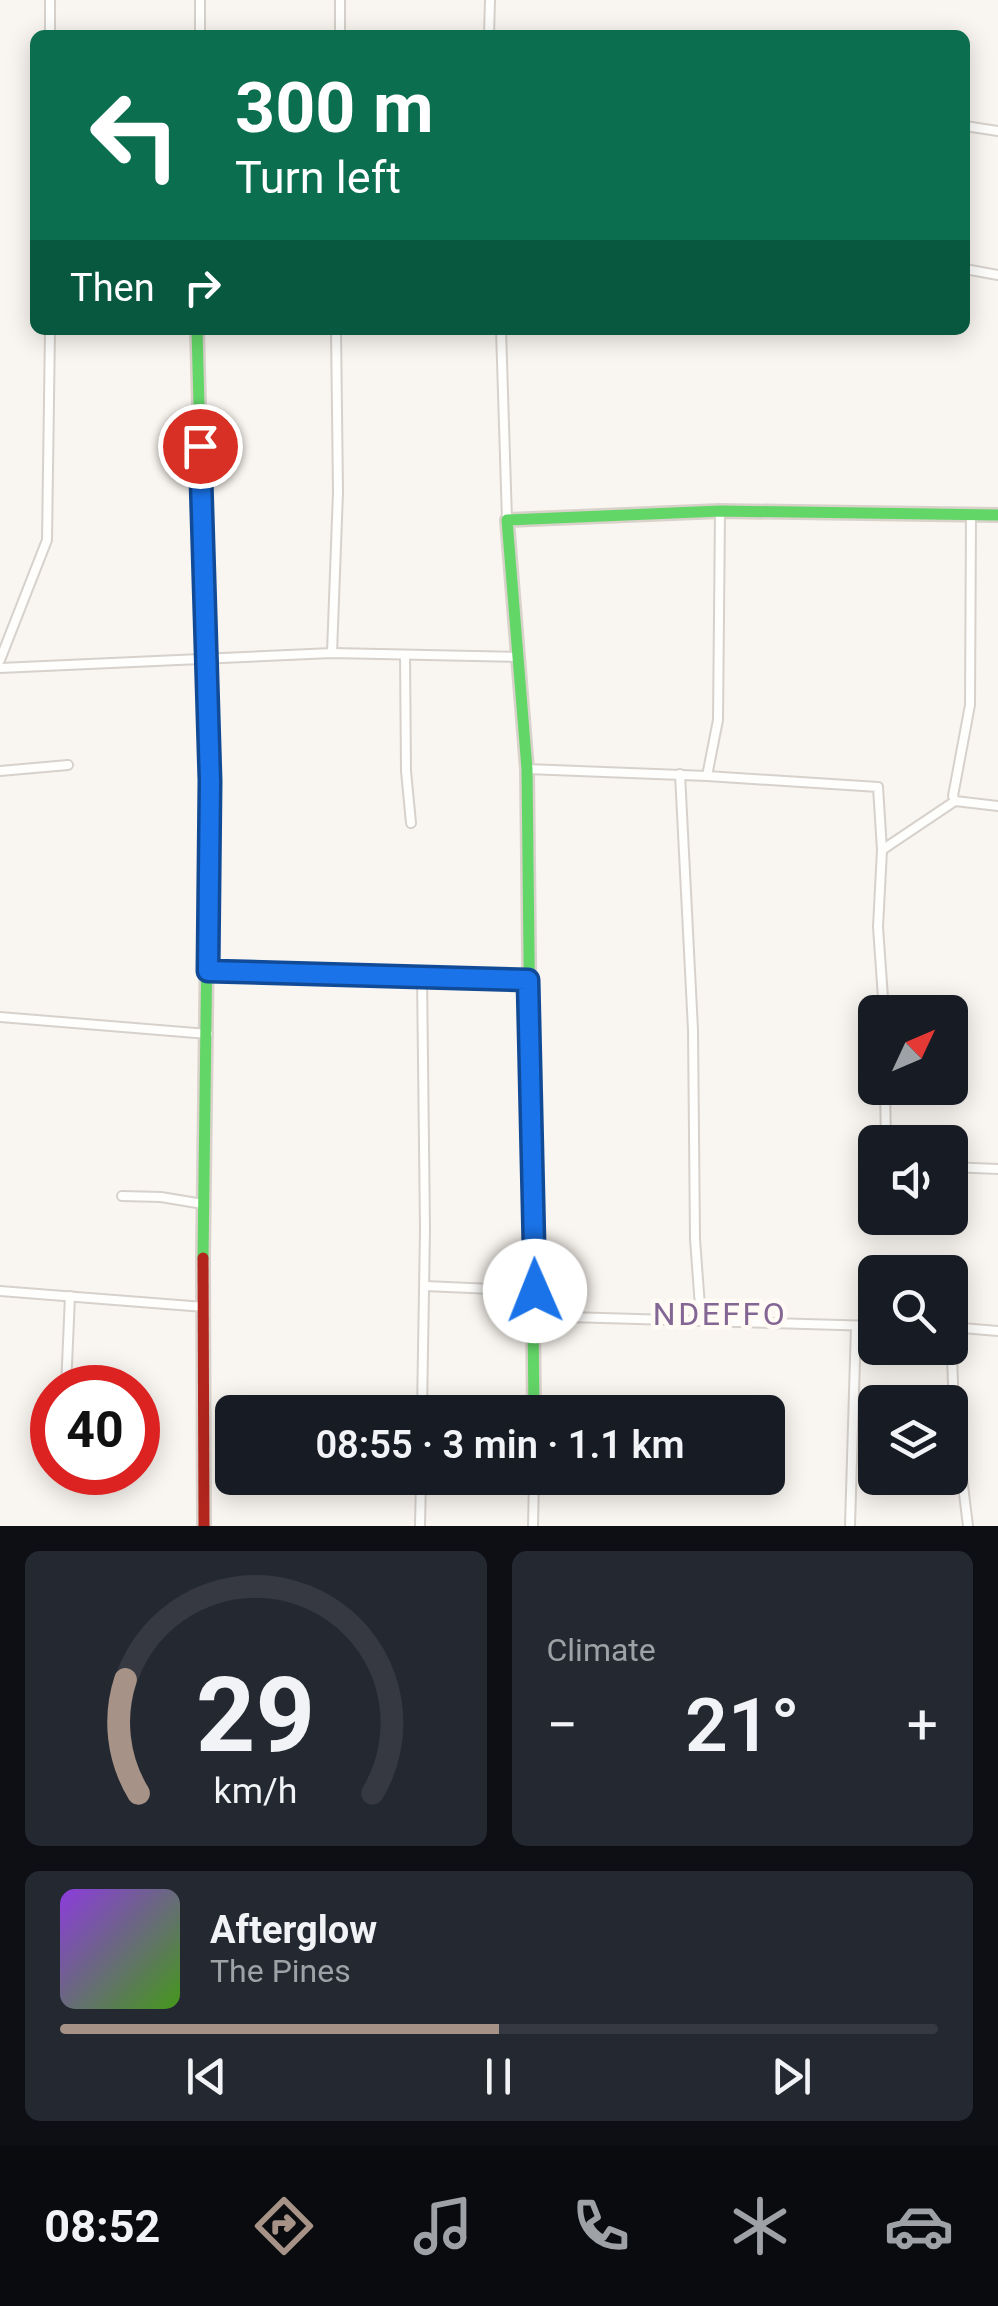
<!DOCTYPE html>
<html lang="en">
<head>
<meta charset="utf-8">
<style>
  :root { --surface:#171b24; --page:#242831; --text:#f1f3f6; --muted:#9ea1a6; --line:#363941; --accent:#a69286 }
  body { margin:0; font-family:Roboto,sans-serif; background:var(--page); color:var(--text); height:100vh; display:flex; flex-direction:column; font-size:38px; white-space:nowrap }
  * { box-sizing:border-box; margin:0 }
  p { font-size:32px; color:var(--muted) }
  .icon { flex:none; width:55px; height:55px; fill:none; stroke:currentColor; stroke-width:2; stroke-linecap:round; stroke-linejoin:round }
  .map { position:relative; height:1526px; overflow:hidden }
  .drawer { display:flex; flex-direction:column; gap:25px; padding:25px; background:#0d0f14; flex:1 }
  .drawer>* { flex:none }
  .banner { position:absolute; left:30px; top:30px; width:940px; height:305px; border-radius:15px; box-shadow:0 5px 25px #0003; background:#0b6e4f; color:#fff; overflow:hidden }
  .needle { width:65px; rotate:46deg }
  .fabs { position:absolute; left:858px; top:995px; display:grid; gap:20px }
  .fabs a { display:grid; place-items:center; width:110px; height:110px; border-radius:15px; background:var(--surface); box-shadow:0 5px 25px #0003; font-size:50px }
  .speed { position:absolute; left:30px; top:1365px; display:flex; gap:20px; font-size:50px; font-weight:700; text-align:center }
  .speed>* { display:grid; place-content:center; width:130px; height:130px; border-radius:50%; background:var(--surface); box-shadow:0 5px 25px #0003; line-height:1 }
  .speed .limit { border:15px solid #d22; background:#fff; color:#111 }
  .pin { position:absolute; display:grid; place-items:center; width:85px; height:85px; color:#fff; margin:-42px; border:5px solid #fff; border-radius:50%; box-shadow:0 2px 10px #0007 }
  .me { position:absolute; width:110px; margin:-55px; rotate:359deg; stroke-linejoin:round; filter:drop-shadow(0 0 8px #0008) }
  .turn { display:flex; align-items:center; gap:35px; height:210px; padding:0 40px; font-size:45px }
  .turn .icon { width:130px; height:130px; stroke-width:2.5 }
  .turn b { display:block; font-size:70px; line-height:85px }
  .then { display:flex; align-items:center; height:95px; padding:0 40px; background:#0003; gap:20px; font-size:38px }
  .big { font-size:75px; font-weight:600; line-height:1.1 }
  .drawer .widget { flex:1; display:flex; flex-direction:column; justify-content:center; gap:15px; min-width:0; padding:0 35px; border-radius:15px; background:var(--page) }
  .drawer .dial { align-items:center; gap:0 }
  .dial svg { height:260px; overflow:visible; fill:none; stroke:var(--line); stroke-width:7; stroke-linecap:round; text-anchor:middle }
  .dial text { fill:var(--text); stroke:none }
  .song { display:flex; align-items:center; gap:30px }
  .cover { width:120px; height:120px; border-radius:15px; background:linear-gradient(135deg,hsl(270 70% 55%),hsl(100 70% 35%)) }
  .played { height:10px; border-radius:5px; background:linear-gradient(90deg,var(--accent) 50%,var(--line) 50%) }
  .keys { display:flex; justify-content:space-around; direction:ltr }
  .heat { display:flex; justify-content:space-between; align-items:center; font-size:55px; direction:ltr }
  .drawer .tiles { flex:1; display:grid; gap:25px; grid-template-columns:1fr 1fr }
  .widget:last-child { grid-column:span 2 }
  .trip { position:absolute; left:215px; top:1395px; width:570px; height:100px; border-radius:15px; background:var(--surface); box-shadow:0 5px 25px #0003; font-weight:600; line-height:100px; text-align:center }
  .menu { display:flex; height:160px; justify-content:space-around; align-items:center; background:#090b0e; color:var(--muted) }
  .menu .icon { width:70px; height:70px }
  .menu .selected { color:var(--accent) }
  .menu b { font-size:45px; color:var(--text) }
  .map>svg:first-child { display:block }
  .lines { fill:none; stroke-linecap:round; stroke-linejoin:round }
  .street-casing { stroke:#d7d1cb; stroke-width:12 }
  .fast-casing { stroke:#d9d2cb; stroke-width:16 }
  .jam-casing { stroke:#d9d2cb; stroke-width:16 }
  .street { stroke:#fefefd; stroke-width:8 }
  .fast { stroke:#63d668; stroke-width:11 }
  .jam { stroke:#b3261e; stroke-width:11 }
  .route-casing { stroke:#114b97; stroke-width:25 }
  .route { stroke:#1a73e8; stroke-width:18 }
  .labels { text-anchor:middle; stroke-width:9; stroke-linejoin:round; paint-order:stroke }
  .neighbourhood-label { font-size:32px; letter-spacing:2.5px; fill:#846695; stroke:#fffaf3 }
</style>
</head>
<body>
<div class="map">
<svg width="998" height="1526" viewBox="0 0 998 1526">
  <rect width="100%" height="100%" fill="#f9f5f0"/>
  <g class="lines">
    <defs>
      <g id="street">
        <path d="M200 0V35"/>
        <path d="M50 35V0"/>
        <path d="M340 35V0"/>
        <path d="M489 35 490 0"/>
        <path d="M965 126 998 131"/>
        <path d="M965 269 998 275"/>
        <path d="M501 330 507 520"/>
        <path d="M971 515 970 705 953 796 955 801 998 806"/>
        <path d="M332 653 338 492 336 330"/>
        <path d="M405 655 406 771 411 823"/>
        <path d="M0 660 47 540 50 330"/>
        <path d="M0 668 332 653 518 657"/>
        <path d="M527 769 707 776 878 787 882 850 878 927 884 1012"/>
        <path d="M0 771 68 765"/>
        <path d="M680 774 693 1030 695 1239 701 1320"/>
        <path d="M707 776 718 720 720 511"/>
        <path d="M882 850 955 801"/>
        <path d="M208 971 528 980"/>
        <path d="M422 976 425 1229 422 1412"/>
        <path d="M0 1017 208 1034"/>
        <path d="M885 1088 886 1142"/>
        <path d="M950 1167 998 1169"/>
        <path d="M122 1196 161 1197 203 1204"/>
        <path d="M425 1286 535 1291"/>
        <path d="M0 1291 204 1307"/>
        <path d="M535 1316 875 1326"/>
        <path d="M950 1327 998 1331"/>
        <path d="M951 1327 954 1413 968 1526"/>
        <path d="M66 1388 70 1296"/>
        <path d="M420 1526 421 1478"/>
        <path d="M533 1526 534 1478"/>
        <path d="M850 1526 856 1326"/>
      </g>
      <g id="fast">
        <path d="M197 330 209 781 203 1258"/>
        <path d="M534 1412 527 769 507 520 720 511 998 515"/>
      </g>
      <path id="jam" d="M203 1258 204 1526"/>
    </defs>
    <use href="#street" class="street-casing"/>
    <use href="#fast" class="fast-casing"/>
    <use href="#jam" class="jam-casing"/>
    <use href="#street" class="street"/>
    <use href="#fast" class="fast"/>
    <use href="#jam" class="jam"/>
  </g>
  <g class="lines">
    <defs>
      <path id="route" d="M200 446 210 781 208 971 528 980 535 1291"/>
    </defs>
    <use href="#route" class="route-casing"/>
    <use href="#route" class="route"/>
  </g>
  <g class="labels">
    <g class="neighbourhood-label">
      <text x="720" y="1325">NDEFFO</text>
    </g>
  </g>
</svg>
<div class="fabs">
<a><svg class="needle" viewBox="-14 -14 28 28"><path d="M0-13l5 13h-10z" fill="#e53935"/><path d="M0 13l5-13h-10z" fill="#9ea1a6"/></svg></a>
<a><svg class="icon" aria-label="sound" viewBox="0 0 24 24"><path d="M4 9h4l5-4v14l-5-4H4zM17 9q2 3 0 6"/></svg></a>
<a><svg class="icon" aria-label="search" viewBox="0 0 24 24"><circle cx="10" cy="10" r="6"/><path d="M15 15l6 6"/></svg></a>
<a><svg class="icon" aria-label="layers" viewBox="0 0 24 24"><path d="M12 4l9 5-9 5-9-5zM3 14l9 5 9-5"/></svg></a>
</div>
<div class="speed"><div class="limit">40</div></div>
<div class="pin" style="left:200px;top:446px;background:#d93025"><svg class="icon" aria-label="arrive" viewBox="0 0 24 24"><path d="M6 21V4h12l-3 4 3 4H6"/></svg></div>
<svg class="me" style="left:535px;top:1291px" viewBox="-20 -20 40 40"><circle r="19" fill="#fff"/><path d="M0-13L10 11 0 6-10 11z" fill="#1a73e8"/></svg>
<div class="trip">08:55 · 3 min · 1.1 km</div>
<div class="banner">
<div class="turn"><svg class="icon" aria-label="left" viewBox="0 0 24 24"><path d="M17 20v-9H6M10 6l-5 5 5 5"/></svg><div><b>300 m</b>Turn left</div></div>
<div class="then">Then<svg class="icon" aria-label="right" viewBox="0 0 24 24"><path d="M7 20v-9h11M14 6l5 5-5 5"/></svg></div>
</div>
</div>
<section class="drawer">
<div class="tiles">
<div class="widget dial"><svg viewBox="0 0 100 80">
<path d="M14 69A42 42 0 1 1 86 69"/>
<path d="M14 69A42 42 0 0 1 10 34" stroke="#a69286"/>
<text x="50" y="56" font-size="32" font-weight="700">29</text>
<text x="50" y="72" font-size="11">km/h</text>
</svg></div>
<div class="widget"><p>Climate</p>
<div class="heat"><a>−</a><b class="big">21°</b><a>+</a></div>
</div>
<div class="widget">
<div class="song"><i class="cover"></i><div><b>Afterglow</b><p>The Pines</p></div></div>
<div class="played"></div>
<div class="keys"><svg class="icon" aria-label="previous" viewBox="0 0 24 24"><path d="M18 5L8 12l10 7zM5 5v14"/></svg><svg class="icon" aria-label="pause" viewBox="0 0 24 24"><path d="M8 5v14M16 5v14"/></svg><svg class="icon" aria-label="next" viewBox="0 0 24 24"><path d="M6 5l10 7-10 7zM19 5v14"/></svg></div>
</div>
</div>
</section>
<nav class="menu">
<b>08:52</b>
<svg class="icon selected" aria-label="directions" viewBox="0 0 24 24"><path d="M12 3l9 9-9 9-9-9zM9 14v-3h6M13 9l2 2-2 2"/></svg>
<svg class="icon" aria-label="music" viewBox="0 0 24 24"><path d="M9 18V5l10-2v13"/><circle cx="6" cy="18" r="3"/><circle cx="16" cy="16" r="3"/></svg>
<svg class="icon" aria-label="phone" viewBox="0 0 24 24"><path d="M5 4h4l2 5-3 2q2 4 5 5l2-3 5 2v4C11 20 4 13 5 4z"/></svg>
<svg class="icon" aria-label="climate" viewBox="0 0 24 24"><path d="M12 3v18M4 7l16 10M4 17L20 7"/></svg>
<svg class="icon" aria-label="car" viewBox="0 0 24 24"><path d="M5 17H2v-5l4-1 3-4h7l3 4 3 1v5h-3M9 17h6M6 11h13"/><circle cx="7" cy="17" r="2"/><circle cx="17" cy="17" r="2"/></svg>
</nav>
</body>
</html>
